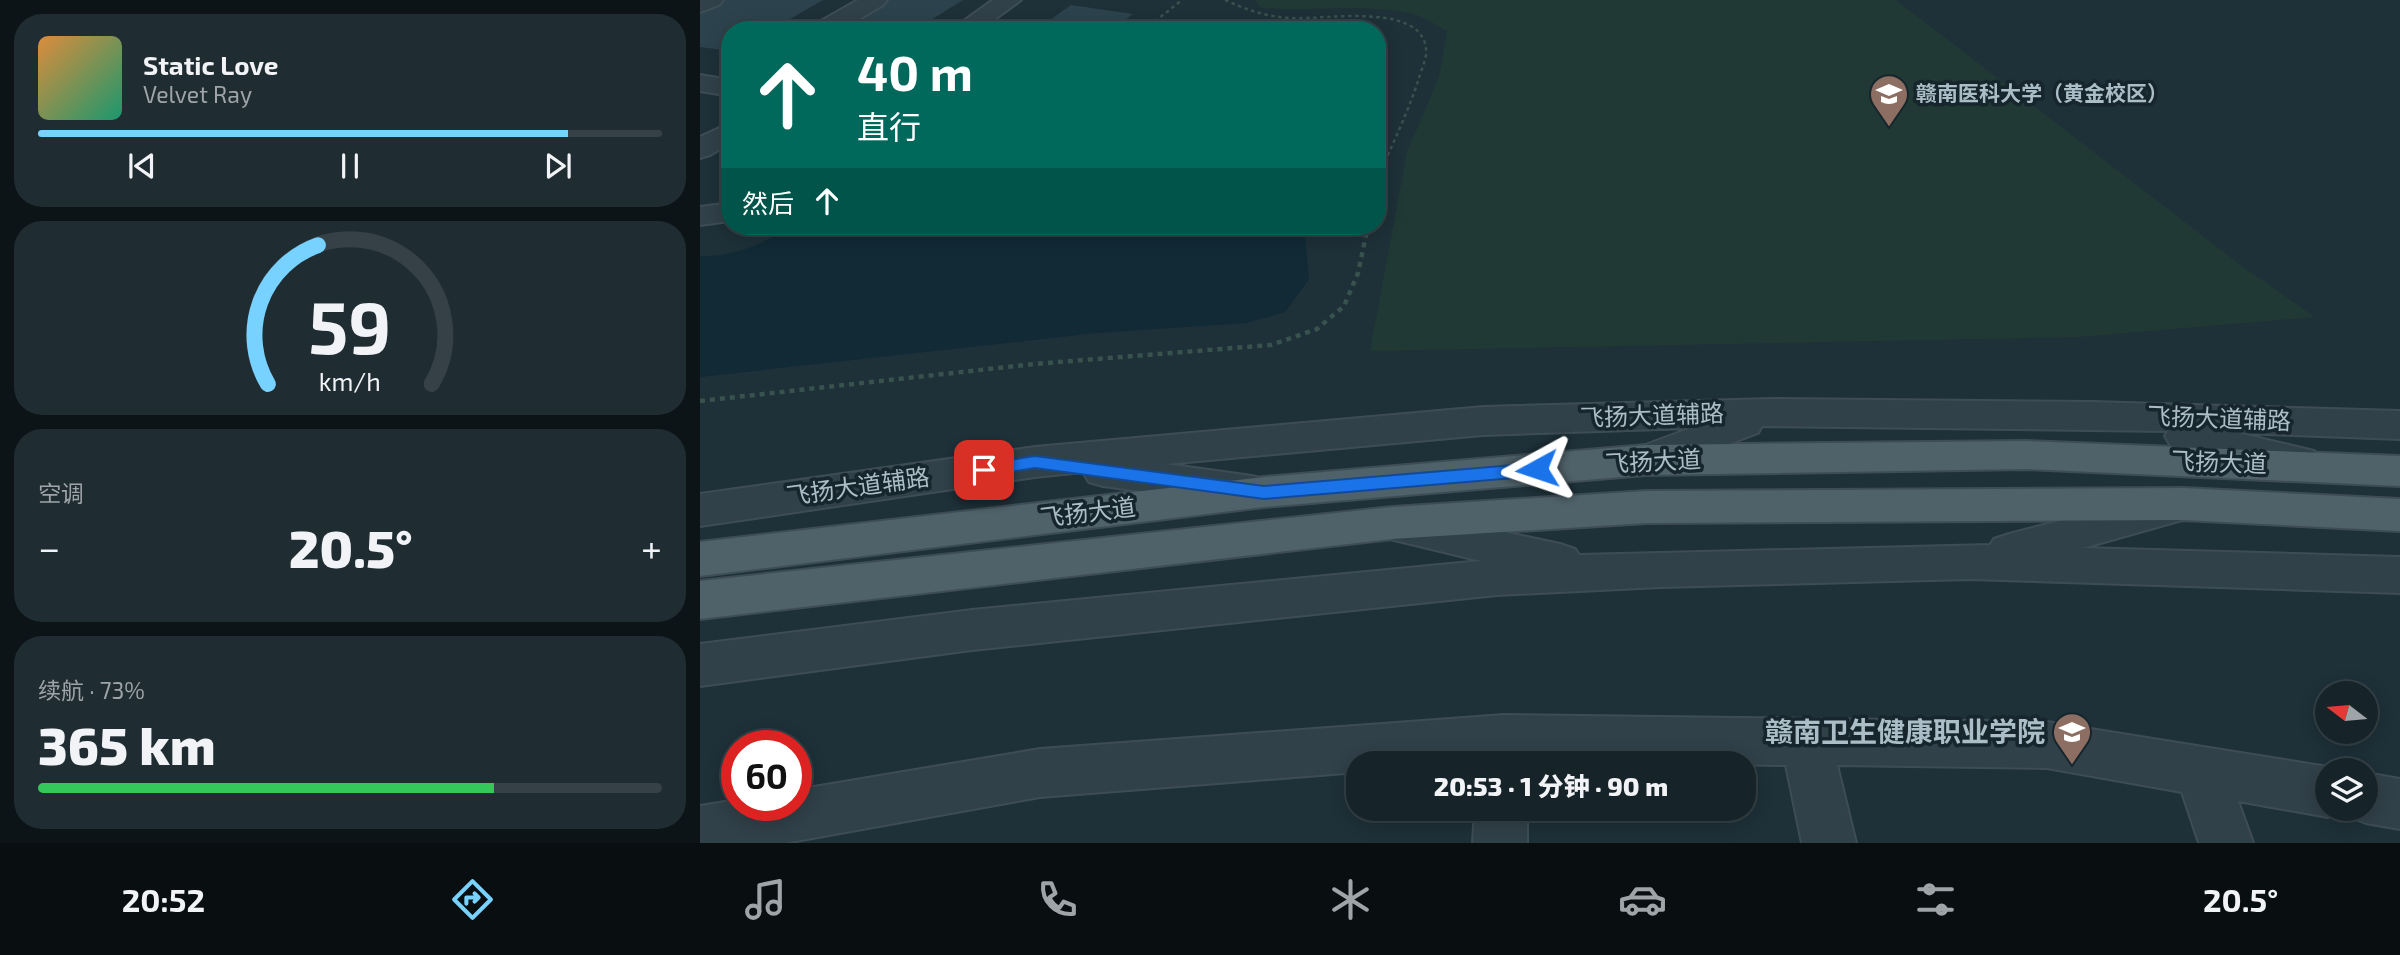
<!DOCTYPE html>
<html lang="zh">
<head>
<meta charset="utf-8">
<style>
  :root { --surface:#16242a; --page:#1f2c32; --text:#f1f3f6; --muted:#9ea4a8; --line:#354147; --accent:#77d2ff }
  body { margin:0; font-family:"Exo 2","Noto Sans SC",sans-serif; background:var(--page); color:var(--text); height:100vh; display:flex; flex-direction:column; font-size:26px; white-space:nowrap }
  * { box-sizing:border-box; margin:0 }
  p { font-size:23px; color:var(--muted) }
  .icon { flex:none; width:38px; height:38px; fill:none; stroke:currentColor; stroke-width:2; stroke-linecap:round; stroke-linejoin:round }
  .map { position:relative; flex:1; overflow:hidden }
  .sheet { display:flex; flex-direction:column; gap:14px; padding:14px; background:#0c1417; width:700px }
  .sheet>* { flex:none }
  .top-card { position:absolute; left:21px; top:21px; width:665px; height:214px; border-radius:28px; box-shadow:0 4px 18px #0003,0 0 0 2px var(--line); background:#00695c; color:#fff; overflow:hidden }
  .needle { width:46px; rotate:286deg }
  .controls { position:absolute; left:1615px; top:681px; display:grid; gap:14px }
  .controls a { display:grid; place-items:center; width:63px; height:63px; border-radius:50%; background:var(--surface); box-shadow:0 4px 18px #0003,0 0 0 2px var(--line); font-size:35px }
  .speed { position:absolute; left:21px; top:730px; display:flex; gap:14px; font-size:35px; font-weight:700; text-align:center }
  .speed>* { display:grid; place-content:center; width:91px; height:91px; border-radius:50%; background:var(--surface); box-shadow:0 4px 18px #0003,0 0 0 2px var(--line); line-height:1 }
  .speed .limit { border:10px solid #d22; background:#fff; color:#111 }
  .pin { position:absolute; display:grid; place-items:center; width:60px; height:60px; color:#fff; margin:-30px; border-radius:14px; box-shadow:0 4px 10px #0006 }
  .me { position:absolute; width:77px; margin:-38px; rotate:265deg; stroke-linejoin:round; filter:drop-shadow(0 0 5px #0008) }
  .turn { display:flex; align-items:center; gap:24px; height:147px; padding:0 21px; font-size:32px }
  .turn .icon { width:91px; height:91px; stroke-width:2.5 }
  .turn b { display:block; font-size:49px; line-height:60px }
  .then { display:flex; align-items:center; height:66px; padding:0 21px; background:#0003; gap:14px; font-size:26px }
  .big { font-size:52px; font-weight:800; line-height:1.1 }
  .sheet .card { flex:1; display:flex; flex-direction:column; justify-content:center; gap:10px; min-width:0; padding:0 24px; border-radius:28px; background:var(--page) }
  .sheet .dial { align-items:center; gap:0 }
  .dial svg { height:182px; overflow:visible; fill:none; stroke:var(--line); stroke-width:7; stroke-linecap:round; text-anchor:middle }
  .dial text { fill:var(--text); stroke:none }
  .song { display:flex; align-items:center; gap:21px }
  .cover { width:84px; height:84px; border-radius:10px; background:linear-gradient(135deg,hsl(30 70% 55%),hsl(160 70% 35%)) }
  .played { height:7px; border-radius:4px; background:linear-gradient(90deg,var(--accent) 85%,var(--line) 85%) }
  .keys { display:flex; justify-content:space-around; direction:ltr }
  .heat { display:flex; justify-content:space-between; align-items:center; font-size:38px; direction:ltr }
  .charge { height:10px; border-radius:5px; background:linear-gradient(90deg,#34c759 73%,var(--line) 0) }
  .trip { position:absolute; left:646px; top:751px; width:410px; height:70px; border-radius:28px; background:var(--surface); box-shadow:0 4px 18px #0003,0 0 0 2px var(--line); font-weight:800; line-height:70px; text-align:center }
  .menu { display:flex; height:112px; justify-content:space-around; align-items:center; background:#090e11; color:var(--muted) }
  .menu .icon { width:49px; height:49px }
  .menu .on { color:var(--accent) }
  .menu b { font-size:32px; color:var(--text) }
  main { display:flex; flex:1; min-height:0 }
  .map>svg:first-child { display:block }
  .green { fill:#203935 }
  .water { fill:#112a36 }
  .building { fill:#2c434d }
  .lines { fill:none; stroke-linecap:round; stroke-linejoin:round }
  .minor-casing { stroke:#3e4d55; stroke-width:4 }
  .major-casing { stroke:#3e4d55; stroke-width:4 }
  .path-far1 { stroke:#38524d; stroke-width:2.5; stroke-dasharray:3.5 3.5; stroke-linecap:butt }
  .path { stroke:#38524d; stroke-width:4.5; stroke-dasharray:5 5; stroke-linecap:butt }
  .minor { fill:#314149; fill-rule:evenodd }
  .major { fill:#4f6169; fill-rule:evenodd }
  .route { fill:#1a73e8; stroke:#114b97; stroke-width:2 }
  .labels { text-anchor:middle; stroke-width:7; stroke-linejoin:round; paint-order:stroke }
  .far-poi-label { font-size:21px; font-weight:bold; fill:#abbdc6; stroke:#17262d; text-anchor:start }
  .street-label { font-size:24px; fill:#abbdc6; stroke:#17262d }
  .near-poi-label { font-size:28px; font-weight:bold; fill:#abbdc6; stroke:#17262d; text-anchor:end }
</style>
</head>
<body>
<main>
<section class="sheet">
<div class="card">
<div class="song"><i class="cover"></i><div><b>Static Love</b><p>Velvet Ray</p></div></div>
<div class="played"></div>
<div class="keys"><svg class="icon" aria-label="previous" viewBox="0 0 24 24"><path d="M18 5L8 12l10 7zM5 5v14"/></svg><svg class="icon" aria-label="pause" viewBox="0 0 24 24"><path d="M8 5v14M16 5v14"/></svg><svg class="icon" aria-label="next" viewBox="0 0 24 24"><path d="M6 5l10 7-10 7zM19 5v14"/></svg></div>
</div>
<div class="card dial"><svg viewBox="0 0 100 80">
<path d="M14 69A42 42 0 1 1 86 69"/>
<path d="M14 69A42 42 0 0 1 36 8" stroke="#77d2ff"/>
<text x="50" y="56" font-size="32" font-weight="700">59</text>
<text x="50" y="72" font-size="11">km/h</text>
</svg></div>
<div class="card"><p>空调</p>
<div class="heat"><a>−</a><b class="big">20.5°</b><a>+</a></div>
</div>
<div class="card"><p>续航 · 73%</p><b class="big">365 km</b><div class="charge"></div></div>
</section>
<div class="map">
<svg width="1700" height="843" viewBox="0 0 1700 843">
  <rect width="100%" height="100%" fill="#1e3038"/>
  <path class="green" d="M555 0H1196L1542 266 1615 317 1379 337 670 351 707 152 739 77 747 31C736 25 724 17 713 14 663 3 612 12 561 8Z"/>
  <path class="water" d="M94 226H604L609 279 585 312 546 323 396 333 0 377V256C36 257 63 243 94 226Z"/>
  <g class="building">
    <path d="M22 0H123L71 30H30V51L0 47V11Z"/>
    <path d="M189 0H263L215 30H138Z"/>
    <path d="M371 5 433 14 412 30H336Z"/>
  </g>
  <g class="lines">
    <defs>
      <g id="minor">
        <path d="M0 0H23L19 5 0 12Z"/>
        <path d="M158 0H187L183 5 141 30H111L114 25Z"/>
        <path d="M293 0H321L280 30H251Z"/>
        <path d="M0 75 30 80V96L0 91Z"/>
        <path d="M30 123V143L10 155 0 158V137Z"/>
        <path d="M30 203V221L0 225V207Z"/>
        <path d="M1072 399 1393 402 1700 411V439L1538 433 1614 451 1620 461 1614 471 1600 476 1471 446 1465 436 1468 431 1062 426 1058 433 946 475 932 470 926 460 932 450 991 428 783 435 466 464 552 476 567 480 573 491 567 502 552 506 403 486 389 482 383 472 335 477 0 526V494L335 447 783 407Z"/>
        <path d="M1474 491 1489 496 1495 507 1489 518 1383 548 1700 557V593L1270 579 961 587 797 595 272 650 0 686V644L272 610 781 561 682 537 676 525 682 513 697 509 860 544 875 549 879 555 1290 545 1294 539 1309 534Z"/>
        <path d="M804 715 1347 722 1628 767 1635 770H1628V808H1666V773L1700 779V829L1666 823 1648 816 1645 810 1628 817 1538 801 1553 843H1499L1482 792 1347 768 1137 765 1156 843H1102L1086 765 804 761 658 763V772L340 797 85 843H0V806L37 800V805H96V790L340 749Z"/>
        <path d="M775 808H827V843H773Z"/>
      </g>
      <g id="major">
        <path d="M1326 441 1700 456V486L1326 469 946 475 564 507 0 576V542L564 477 946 445Z"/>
        <path d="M1484 488 1700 499V531L1484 520 947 523 692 539 0 619V581L692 507 947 491Z"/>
      </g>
    </defs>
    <use href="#minor" class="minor-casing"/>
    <use href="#major" class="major-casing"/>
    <g class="path-far1">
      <path d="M525 0C547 10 567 17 592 18 624 20 730 0 726 55 725 63 720 73 718 81 707 115 691 147 677 180"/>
      <path d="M444 30 482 0"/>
    </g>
    <g class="path">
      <path d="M48 235 74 226"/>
      <path d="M0 401 334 364 571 345 617 329 644 306 658 273 668 226"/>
    </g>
    <use href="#minor" class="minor"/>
    <use href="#major" class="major"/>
  </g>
  <path class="route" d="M335 456 564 486 837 463 845 469 837 476 564 499 335 468 284 476 275 470 284 464Z"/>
  <defs>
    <symbol id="university-pin" viewBox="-11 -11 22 30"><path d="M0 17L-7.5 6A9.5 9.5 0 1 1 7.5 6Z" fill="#8d6e63" stroke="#17262d"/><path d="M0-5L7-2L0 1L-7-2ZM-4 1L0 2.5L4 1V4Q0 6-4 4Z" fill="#fff"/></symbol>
  </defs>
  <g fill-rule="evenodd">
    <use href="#university-pin" x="1167" y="72" width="44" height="60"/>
    <use href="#university-pin" x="1350" y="710" width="44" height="60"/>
  </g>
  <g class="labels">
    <g class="far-poi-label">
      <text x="1216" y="101">赣南医科大学（黄金校区）</text>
    </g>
    <g class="street-label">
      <text transform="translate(952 416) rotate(-2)" y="8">飞扬大道辅路</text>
      <text transform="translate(1519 419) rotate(2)" y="8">飞扬大道辅路</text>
      <text transform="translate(953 462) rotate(-3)" y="8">飞扬大道</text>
      <text transform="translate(1519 463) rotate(2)" y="8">飞扬大道</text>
      <text transform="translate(158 487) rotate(-8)" y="8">飞扬大道辅路</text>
      <text transform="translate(388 513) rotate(-7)" y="8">飞扬大道</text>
    </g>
    <g class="near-poi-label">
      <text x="1345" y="742">赣南卫生健康职业学院</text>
    </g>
  </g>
</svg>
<div class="controls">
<a><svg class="needle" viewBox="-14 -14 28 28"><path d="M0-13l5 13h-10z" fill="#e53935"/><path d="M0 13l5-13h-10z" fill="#9ea4a8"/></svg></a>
<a><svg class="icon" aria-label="layers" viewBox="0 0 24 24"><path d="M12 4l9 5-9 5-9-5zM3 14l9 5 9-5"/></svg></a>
</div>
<div class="speed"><div class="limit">60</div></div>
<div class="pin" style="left:284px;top:470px;background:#d93025"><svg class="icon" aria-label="arrive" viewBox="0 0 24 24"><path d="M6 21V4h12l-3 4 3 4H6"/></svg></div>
<svg class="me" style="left:837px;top:469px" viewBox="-20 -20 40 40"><path d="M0-17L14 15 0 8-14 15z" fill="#1a73e8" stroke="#fff" stroke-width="4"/></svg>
<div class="trip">20:53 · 1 分钟 · 90 m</div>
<div class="top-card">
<div class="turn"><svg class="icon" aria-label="ahead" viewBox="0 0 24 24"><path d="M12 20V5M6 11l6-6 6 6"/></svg><div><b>40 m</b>直行</div></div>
<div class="then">然后<svg class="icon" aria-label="ahead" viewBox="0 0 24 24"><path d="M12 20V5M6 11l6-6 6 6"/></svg></div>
</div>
</div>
</main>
<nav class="menu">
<b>20:52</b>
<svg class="icon on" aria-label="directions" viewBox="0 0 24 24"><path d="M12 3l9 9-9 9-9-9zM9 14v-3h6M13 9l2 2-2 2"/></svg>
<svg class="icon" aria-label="music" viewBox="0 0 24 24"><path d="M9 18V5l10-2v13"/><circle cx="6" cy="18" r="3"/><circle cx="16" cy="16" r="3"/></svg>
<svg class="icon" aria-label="phone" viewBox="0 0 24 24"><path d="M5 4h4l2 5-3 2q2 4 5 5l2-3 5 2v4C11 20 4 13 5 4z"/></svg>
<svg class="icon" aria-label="climate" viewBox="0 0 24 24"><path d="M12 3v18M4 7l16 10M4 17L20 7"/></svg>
<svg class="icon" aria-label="car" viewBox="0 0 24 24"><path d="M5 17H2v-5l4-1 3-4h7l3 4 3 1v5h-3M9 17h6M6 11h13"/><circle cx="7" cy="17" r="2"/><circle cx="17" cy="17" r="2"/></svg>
<svg class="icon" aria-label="filters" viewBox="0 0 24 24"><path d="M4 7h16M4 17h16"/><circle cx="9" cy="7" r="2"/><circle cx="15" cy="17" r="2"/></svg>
<b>20.5°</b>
</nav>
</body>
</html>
